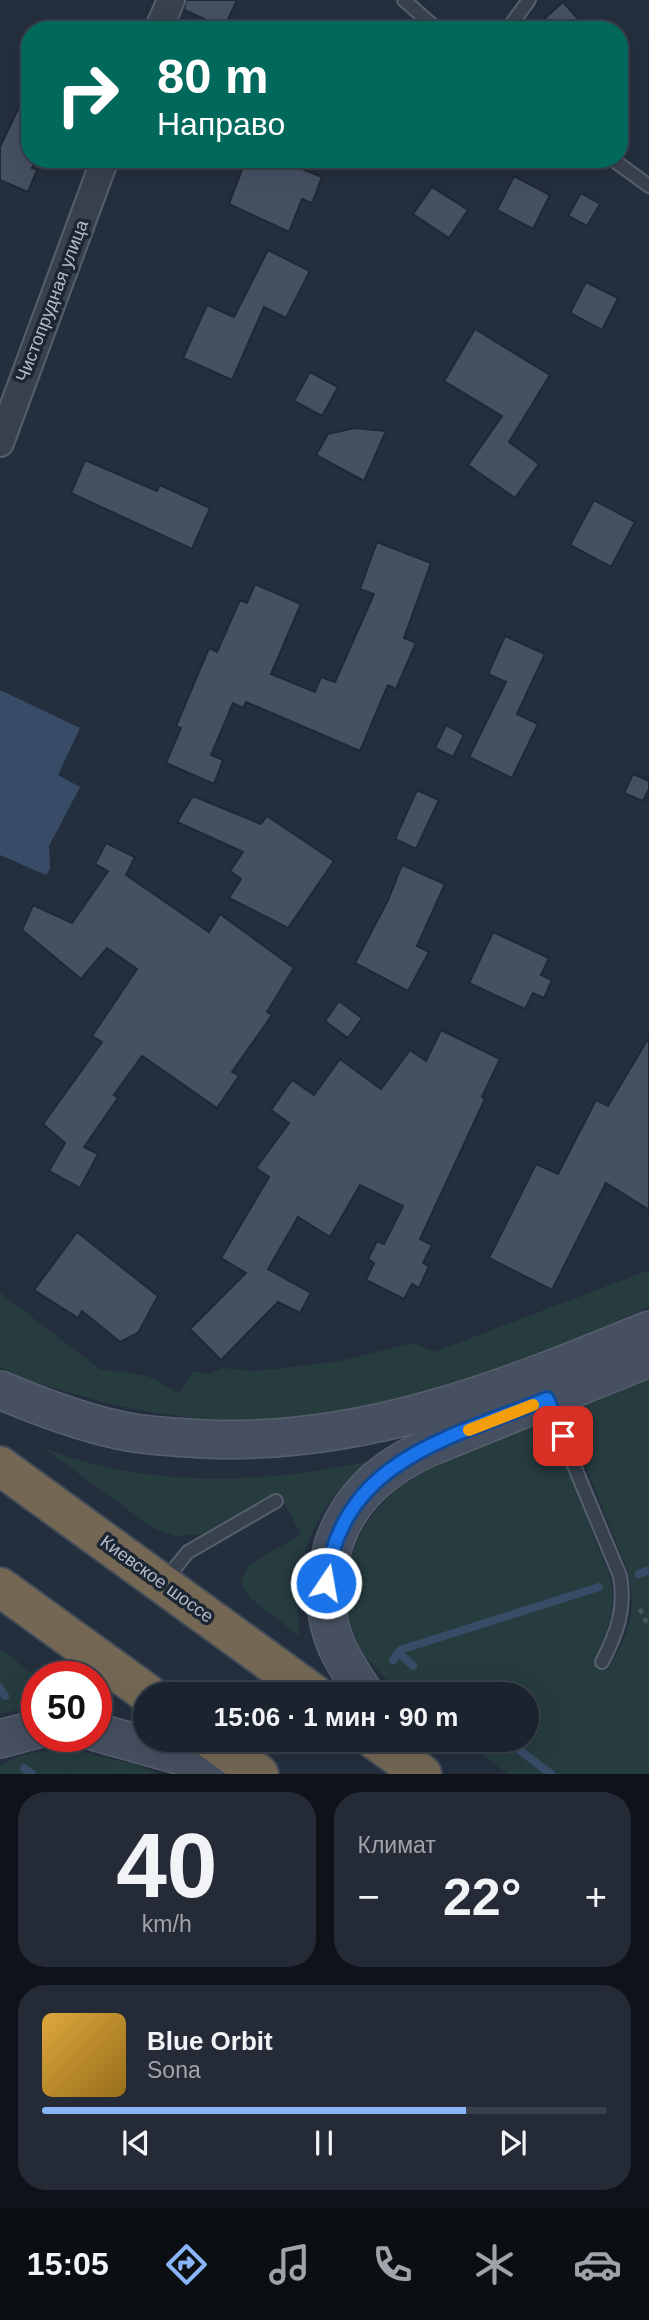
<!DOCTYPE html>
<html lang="ru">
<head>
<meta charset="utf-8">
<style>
  :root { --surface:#1b232e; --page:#242b36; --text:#f1f3f6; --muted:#a0a4aa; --line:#39404a; --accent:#8ab4f8 }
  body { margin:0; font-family:Helvetica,sans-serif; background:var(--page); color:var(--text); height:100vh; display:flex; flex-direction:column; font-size:26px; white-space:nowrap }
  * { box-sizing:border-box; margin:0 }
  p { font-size:23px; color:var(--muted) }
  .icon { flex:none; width:38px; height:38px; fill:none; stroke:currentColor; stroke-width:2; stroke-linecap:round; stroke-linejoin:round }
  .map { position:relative; height:1774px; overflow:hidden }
  .drawer { display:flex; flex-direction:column; gap:18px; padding:18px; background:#0f1319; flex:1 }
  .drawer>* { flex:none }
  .hud { position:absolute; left:21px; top:21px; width:607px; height:147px; border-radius:28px; box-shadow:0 7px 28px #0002,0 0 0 2px var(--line); background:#00695c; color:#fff; overflow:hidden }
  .speed { position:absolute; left:21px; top:1661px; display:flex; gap:14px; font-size:35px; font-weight:700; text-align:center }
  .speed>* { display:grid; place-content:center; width:91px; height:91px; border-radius:50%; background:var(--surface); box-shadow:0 7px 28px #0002,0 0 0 2px var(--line); line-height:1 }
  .speed .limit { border:10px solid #d22; background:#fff; color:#111 }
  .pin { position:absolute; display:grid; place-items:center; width:60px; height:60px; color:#fff; margin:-30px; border-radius:14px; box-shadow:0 4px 10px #0006 }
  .me { position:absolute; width:77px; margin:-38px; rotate:12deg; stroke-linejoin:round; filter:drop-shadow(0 0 5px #0008) }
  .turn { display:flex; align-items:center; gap:24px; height:147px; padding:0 21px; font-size:32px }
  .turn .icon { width:91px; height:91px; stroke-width:2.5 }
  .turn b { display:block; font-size:49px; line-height:60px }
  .big { font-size:52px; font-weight:600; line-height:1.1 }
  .drawer .widget { flex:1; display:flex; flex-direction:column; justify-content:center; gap:10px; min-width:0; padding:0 24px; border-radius:28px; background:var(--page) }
  .drawer .dial { align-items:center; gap:0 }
  .dial b { font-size:91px; line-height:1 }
  .song { display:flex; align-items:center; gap:21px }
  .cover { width:84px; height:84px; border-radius:10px; background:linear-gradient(135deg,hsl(40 70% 55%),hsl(40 70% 35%)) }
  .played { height:7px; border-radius:4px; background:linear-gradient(90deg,var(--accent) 75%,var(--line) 75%) }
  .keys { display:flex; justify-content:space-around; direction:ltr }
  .heat { display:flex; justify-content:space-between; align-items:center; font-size:38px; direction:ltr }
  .drawer .tiles { flex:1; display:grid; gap:18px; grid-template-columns:1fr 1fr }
  .widget:last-child { grid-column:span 2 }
  .trip { position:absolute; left:133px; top:1682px; width:406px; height:70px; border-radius:35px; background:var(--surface); box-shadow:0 7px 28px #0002,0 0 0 2px var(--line); font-weight:600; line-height:70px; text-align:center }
  .tab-bar { display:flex; height:112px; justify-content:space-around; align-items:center; background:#0b0e12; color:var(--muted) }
  .tab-bar .icon { width:49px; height:49px }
  .tab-bar .active { color:var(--accent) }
  .tab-bar b { font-size:32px; color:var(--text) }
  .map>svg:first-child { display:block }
  .green { fill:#263c3f }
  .water { fill:#394c67 }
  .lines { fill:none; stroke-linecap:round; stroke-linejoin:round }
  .stream { stroke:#394c67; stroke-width:8 }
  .building { fill:#455162; stroke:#1f2835; stroke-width:2 }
  .lane-casing { stroke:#565f6c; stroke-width:16 }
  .street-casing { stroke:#565f6c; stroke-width:30 }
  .secondary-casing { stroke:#565f6c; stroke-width:40 }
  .highway-casing { stroke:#434c59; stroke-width:42 }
  .path { stroke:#44595c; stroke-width:4.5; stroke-dasharray:5 5; stroke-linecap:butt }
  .lane { stroke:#38414e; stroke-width:12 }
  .street { stroke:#38414e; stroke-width:26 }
  .secondary { stroke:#465061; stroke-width:37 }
  .highway { stroke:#746855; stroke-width:38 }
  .route-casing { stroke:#114b97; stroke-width:18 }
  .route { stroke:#1a73e8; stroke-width:12 }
  .slow { stroke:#f59e0b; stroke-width:12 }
  .labels { text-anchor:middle; stroke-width:7; stroke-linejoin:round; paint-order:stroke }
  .street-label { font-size:18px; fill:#b4bcc9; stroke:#1d2633 }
</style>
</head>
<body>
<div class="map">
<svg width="649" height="1774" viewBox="0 0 649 1774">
  <rect width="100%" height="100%" fill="#242f3e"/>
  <g class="green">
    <path d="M649 1270V1307C460 1390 283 1459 75 1394 50 1387 23 1380 0 1368V1293L100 1369 148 1376 179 1393 193 1371 210 1374 221 1368 256 1371 335 1362 413 1343 434 1352Z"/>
    <path d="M649 1378V1774H508L461 1740H527V1694H402C387 1680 370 1665 360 1647 328 1590 354 1518 406 1483 447 1456 497 1441 542 1422L554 1436 610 1577C618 1609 607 1633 593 1662L608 1670C628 1633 638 1614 628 1572L571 1429 568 1414Z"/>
    <path d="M42 1447C147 1490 271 1484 380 1459 366 1469 349 1478 337 1492 304 1531 292 1586 300 1636L250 1598 241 1582 249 1565 301 1534 279 1494 208 1534 175 1536 153 1528Z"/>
    <path d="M0 1649 37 1677V1706L0 1714Z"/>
    <path d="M72 1750 138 1765 158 1774H0V1766C22 1750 46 1751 72 1750Z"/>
  </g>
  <path class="water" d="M0 690 80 728 58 775 80 787 49 846 50 869 46 875 0 855Z"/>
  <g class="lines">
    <g class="stream">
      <path d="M639 1574 649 1570"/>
      <path d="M398 1652 413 1666"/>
      <path d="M393 1660 400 1650 599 1587"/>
      <path d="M0 1688 5 1696"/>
      <path d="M506 1740 551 1774"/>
      <path d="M24 1768 32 1774"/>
    </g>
  </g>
  <g class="building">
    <path d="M186 0H237L224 28 184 10Z"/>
    <path d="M563 2 588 30H532Z"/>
    <path d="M30 84V159H36L32 168 37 170 28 192 0 180V147Z"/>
    <path d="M246 159H277L322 177 312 203 302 199 289 232 229 204Z"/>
    <path d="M514 176 550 195 533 229 497 210Z"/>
    <path d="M432 187 468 210 449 238 413 214Z"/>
    <path d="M581 193 600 204 587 226 568 216Z"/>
    <path d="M268 250 310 271 286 318 264 307 232 380 183 358 207 305 234 317Z"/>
    <path d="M586 282 618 298 602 330 570 313Z"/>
    <path d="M475 329 550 375 509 442 539 464 515 498 468 465 502 416 444 381Z"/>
    <path d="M310 372 338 387 322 416 294 401Z"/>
    <path d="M354 428 386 431 364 481 316 455 328 434Z"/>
    <path d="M85 460 157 491 160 485 210 508 192 549 71 493Z"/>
    <path d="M594 500 635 522 611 567 570 545Z"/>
    <path d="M377 542 431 563 404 638 416 643 396 689 388 685 360 751 246 702 243 708 233 703 211 755 223 760 214 784 166 763 181 728 176 726 209 648 217 652 240 600 247 603 255 584 301 604 271 674 315 692 321 677 335 682 374 594 360 589Z"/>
    <path d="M505 636 545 654 517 714 538 724 512 778 469 757 506 682 488 674Z"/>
    <path d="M446 725 464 735 453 757 435 748Z"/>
    <path d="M633 774 649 781V789L643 801 624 793Z"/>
    <path d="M417 790 439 800 416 849 395 839Z"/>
    <path d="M193 796 261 824 267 816 334 861 288 928 229 898 241 879 230 871 243 852 177 822Z"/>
    <path d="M106 843 135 857 126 875 209 932 220 914 294 968 267 1012 272 1015 232 1072 239 1076 217 1108 142 1056 114 1095 118 1098 84 1147 98 1154 80 1188 49 1171 65 1143 43 1124 102 1042 92 1036 137 969 107 948 81 979 22 930 33 905 72 923 108 871 95 864Z"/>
    <path d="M402 865 445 884 417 946 429 952 408 991 355 963 388 900Z"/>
    <path d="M493 932 549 958 541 975 552 980 544 998 533 993 525 1009 469 983Z"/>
    <path d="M339 1001 362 1018 348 1038 325 1021Z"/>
    <path d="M441 1030 500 1059 482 1097 485 1099 420 1239 432 1245 423 1263 429 1266 419 1288 412 1284 404 1299 366 1280 374 1263 368 1259 377 1241 384 1244 403 1206 360 1185 330 1237 298 1217 268 1269 311 1293 300 1313 278 1302 221 1360 190 1329 246 1273 221 1258 269 1177 256 1168 289 1123 271 1110 292 1080 314 1095 340 1059 381 1089 410 1050 426 1061Z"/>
    <path d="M649 1037V1210L606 1183 552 1290 489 1258 536 1164 558 1174 596 1100 608 1106Z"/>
    <path d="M77 1232 158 1296 138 1333 120 1342 82 1311 78 1318 34 1290Z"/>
  </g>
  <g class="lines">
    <defs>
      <g id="lane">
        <path d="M404 0 438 30"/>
        <path d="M507 30 529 0"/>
        <path d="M612 159 649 186"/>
        <path d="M548 1403 620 1576C626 1609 617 1633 602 1662"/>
        <path d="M165 1580 188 1552 276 1501"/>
      </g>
      <g id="street">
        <path d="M158 30 171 0"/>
        <path d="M0 443 105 159"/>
      </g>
      <g id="secondary">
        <path d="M0 1390C36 1405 72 1419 110 1428 141 1436 173 1437 205 1439 363 1446 506 1389 649 1330"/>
        <path d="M365 1694C355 1679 345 1664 337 1647 315 1597 327 1531 365 1491 382 1472 404 1459 427 1448L649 1358"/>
        <path d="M96 1732 182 1756 223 1774"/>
        <path d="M0 1739 37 1729"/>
      </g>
      <g id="highway">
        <path d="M0 1466 314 1694"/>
        <path d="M0 1587 148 1694"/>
        <path d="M211 1740 259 1774"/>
        <path d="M375 1740 422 1774"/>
      </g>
    </defs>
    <use href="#lane" class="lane-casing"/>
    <use href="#street" class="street-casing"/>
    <use href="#secondary" class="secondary-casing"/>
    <use href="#highway" class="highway-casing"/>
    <path class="path" d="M640 1609 649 1627"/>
    <use href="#lane" class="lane"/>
    <use href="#street" class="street"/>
    <use href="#secondary" class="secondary"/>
    <use href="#highway" class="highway"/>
  </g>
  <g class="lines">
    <defs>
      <path id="route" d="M326 1583C341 1460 449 1438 547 1399L563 1436"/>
    </defs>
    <use href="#route" class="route-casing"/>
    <use href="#route" class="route"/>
    <path class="slow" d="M469 1430 533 1405"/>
  </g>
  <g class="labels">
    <g class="street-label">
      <text transform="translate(52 301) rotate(-69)" y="6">Чистопрудная улица</text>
      <text transform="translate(157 1579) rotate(36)" y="6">Киевское шоссе</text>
    </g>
  </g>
</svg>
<div class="speed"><div class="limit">50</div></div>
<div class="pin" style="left:563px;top:1436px;background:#d93025"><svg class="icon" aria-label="arrive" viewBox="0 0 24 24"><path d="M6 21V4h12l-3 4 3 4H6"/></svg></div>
<svg class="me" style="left:326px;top:1583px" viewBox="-20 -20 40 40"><circle r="17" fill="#1a73e8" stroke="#fff" stroke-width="3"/><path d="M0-11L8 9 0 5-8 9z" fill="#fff"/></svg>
<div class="trip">15:06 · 1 мин · 90 m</div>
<div class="hud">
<div class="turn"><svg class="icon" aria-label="right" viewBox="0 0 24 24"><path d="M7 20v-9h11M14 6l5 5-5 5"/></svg><div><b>80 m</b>Направо</div></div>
</div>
</div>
<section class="drawer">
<div class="tiles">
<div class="widget dial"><b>40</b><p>km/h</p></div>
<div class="widget"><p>Климат</p>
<div class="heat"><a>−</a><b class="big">22°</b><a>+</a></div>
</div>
<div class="widget">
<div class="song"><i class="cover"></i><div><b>Blue Orbit</b><p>Sona</p></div></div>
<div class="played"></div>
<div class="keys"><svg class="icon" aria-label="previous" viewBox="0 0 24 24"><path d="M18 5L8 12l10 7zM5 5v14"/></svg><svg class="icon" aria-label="pause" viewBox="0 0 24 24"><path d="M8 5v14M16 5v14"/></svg><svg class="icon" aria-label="next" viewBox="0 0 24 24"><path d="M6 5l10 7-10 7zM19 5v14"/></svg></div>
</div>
</div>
</section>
<nav class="tab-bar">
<b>15:05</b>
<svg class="icon active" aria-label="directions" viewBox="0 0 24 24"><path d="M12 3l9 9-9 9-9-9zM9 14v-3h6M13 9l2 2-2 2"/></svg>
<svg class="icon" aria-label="music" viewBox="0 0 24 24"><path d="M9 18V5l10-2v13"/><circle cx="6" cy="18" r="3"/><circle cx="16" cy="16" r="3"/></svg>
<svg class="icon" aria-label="phone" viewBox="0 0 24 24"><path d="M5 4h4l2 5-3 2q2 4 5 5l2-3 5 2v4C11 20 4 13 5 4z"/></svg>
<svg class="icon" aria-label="climate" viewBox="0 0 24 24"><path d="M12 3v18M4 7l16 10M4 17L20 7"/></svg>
<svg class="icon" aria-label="car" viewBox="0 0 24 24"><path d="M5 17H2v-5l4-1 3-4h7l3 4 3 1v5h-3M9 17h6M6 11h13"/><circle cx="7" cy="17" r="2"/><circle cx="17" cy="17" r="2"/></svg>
</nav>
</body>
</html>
